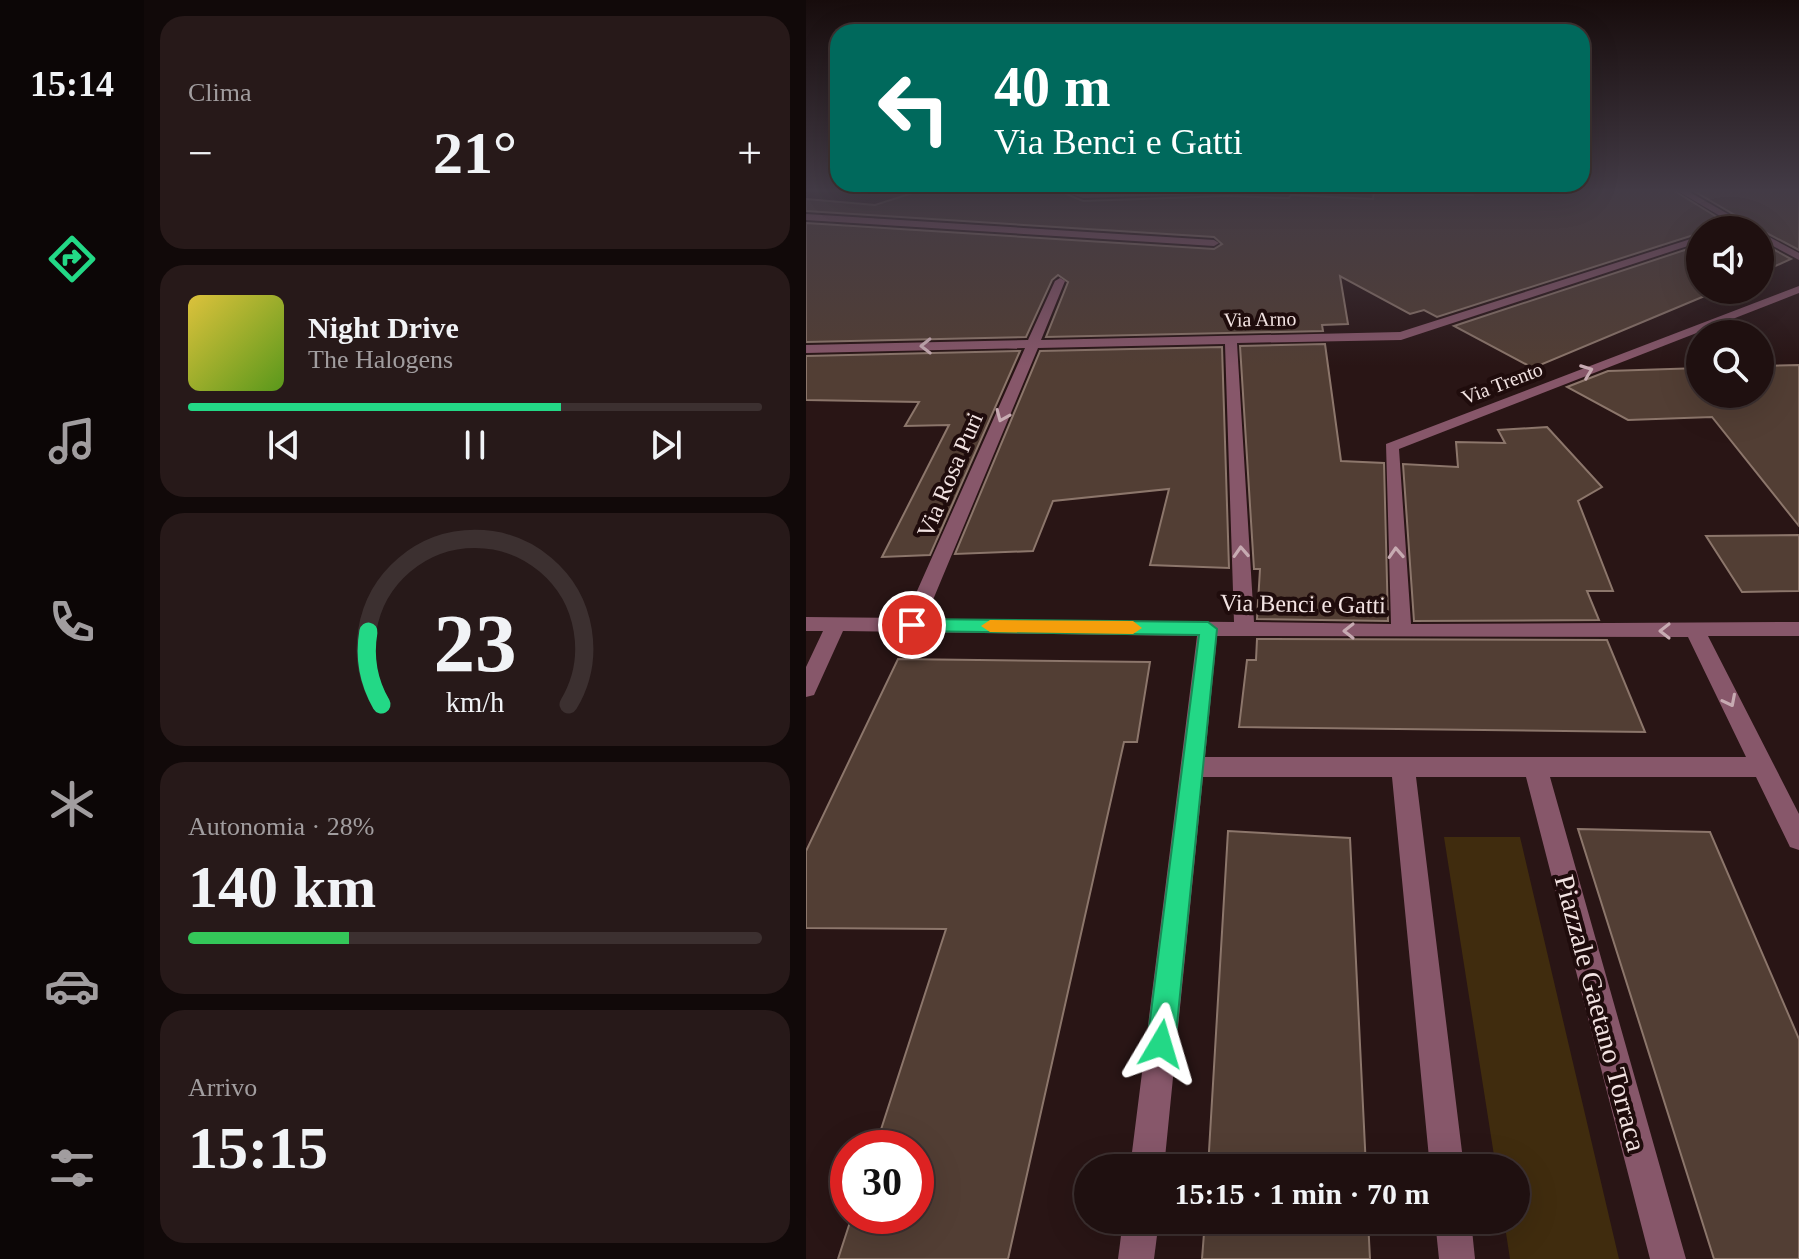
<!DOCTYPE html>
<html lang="it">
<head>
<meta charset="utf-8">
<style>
  :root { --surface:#1f1010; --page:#271919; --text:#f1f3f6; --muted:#a19d9f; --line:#3c3030; --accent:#23d886 }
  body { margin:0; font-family:"Times New Roman",serif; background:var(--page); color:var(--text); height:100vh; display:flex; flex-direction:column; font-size:30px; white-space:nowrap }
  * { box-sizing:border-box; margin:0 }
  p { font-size:26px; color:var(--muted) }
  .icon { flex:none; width:44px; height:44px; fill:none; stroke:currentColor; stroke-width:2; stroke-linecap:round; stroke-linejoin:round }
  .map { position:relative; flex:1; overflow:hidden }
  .side { display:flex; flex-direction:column; gap:16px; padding:16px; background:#110909; width:662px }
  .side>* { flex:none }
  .banner { position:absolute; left:24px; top:24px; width:760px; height:168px; border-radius:24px; box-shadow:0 8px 32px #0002,0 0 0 2px var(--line); background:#00695c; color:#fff; overflow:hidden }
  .tools { position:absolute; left:880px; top:216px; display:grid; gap:16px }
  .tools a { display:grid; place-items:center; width:88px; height:88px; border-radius:50%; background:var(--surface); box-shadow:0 8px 32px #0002,0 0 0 2px var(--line); font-size:40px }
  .speed { position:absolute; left:24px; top:1130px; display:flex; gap:16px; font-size:40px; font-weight:700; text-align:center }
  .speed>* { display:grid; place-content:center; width:104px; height:104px; border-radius:50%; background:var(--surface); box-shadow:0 8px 32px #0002,0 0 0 2px var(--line); line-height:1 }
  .speed .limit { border:12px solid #d22; background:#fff; color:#111 }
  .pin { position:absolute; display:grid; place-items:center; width:68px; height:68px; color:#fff; margin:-34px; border:4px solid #fff; border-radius:50%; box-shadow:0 2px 8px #0007 }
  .me { position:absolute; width:88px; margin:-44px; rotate:7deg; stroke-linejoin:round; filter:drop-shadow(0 0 6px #0008) }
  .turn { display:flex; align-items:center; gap:28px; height:168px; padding:0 32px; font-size:36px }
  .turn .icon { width:104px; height:104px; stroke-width:2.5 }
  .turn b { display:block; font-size:56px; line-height:68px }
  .big { font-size:60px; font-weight:700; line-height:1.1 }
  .side .tile { flex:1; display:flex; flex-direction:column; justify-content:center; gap:12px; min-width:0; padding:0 28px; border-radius:24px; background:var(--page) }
  .side .dial { align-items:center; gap:0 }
  .dial svg { height:208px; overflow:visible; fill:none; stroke:var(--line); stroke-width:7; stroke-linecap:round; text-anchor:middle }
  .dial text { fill:var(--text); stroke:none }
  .song { display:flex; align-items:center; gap:24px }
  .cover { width:96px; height:96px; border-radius:12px; background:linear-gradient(135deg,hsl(50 70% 55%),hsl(90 70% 35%)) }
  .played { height:8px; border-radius:4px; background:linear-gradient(90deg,var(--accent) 65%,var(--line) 65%) }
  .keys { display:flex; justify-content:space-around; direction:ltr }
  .heat { display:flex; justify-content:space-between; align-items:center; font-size:44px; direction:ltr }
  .charge { height:12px; border-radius:6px; background:linear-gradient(90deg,#34c759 28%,var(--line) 0) }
  .trip { position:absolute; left:268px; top:1154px; width:456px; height:80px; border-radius:40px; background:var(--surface); box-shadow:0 8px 32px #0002,0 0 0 2px var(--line); font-weight:700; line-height:80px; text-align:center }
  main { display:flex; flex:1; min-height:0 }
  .tabs { display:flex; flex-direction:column; width:144px; justify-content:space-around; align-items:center; background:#0c0606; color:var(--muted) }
  .tabs .icon { width:56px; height:56px }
  .tabs .active { color:var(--accent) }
  .tabs b { font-size:36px; color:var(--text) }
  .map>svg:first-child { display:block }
  .green { fill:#402c0e }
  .building { fill:#523e34; stroke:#8c766b; stroke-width:2 }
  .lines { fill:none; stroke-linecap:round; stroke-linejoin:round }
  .minor { fill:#87576a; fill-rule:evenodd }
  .oneway { stroke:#c7abb2 }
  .route { fill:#23d886; stroke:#178c57; stroke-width:2 }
  .slow { fill:#f59e0b }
  .labels { text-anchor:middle; stroke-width:8; stroke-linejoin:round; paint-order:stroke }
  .far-street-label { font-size:20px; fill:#f2e3e2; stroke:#1f0c0c }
  .street-label { font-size:24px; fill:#f2e3e2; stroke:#1f0c0c }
  .near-street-label { font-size:28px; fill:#f2e3e2; stroke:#1f0c0c }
</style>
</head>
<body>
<main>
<nav class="tabs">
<b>15:14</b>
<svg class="icon active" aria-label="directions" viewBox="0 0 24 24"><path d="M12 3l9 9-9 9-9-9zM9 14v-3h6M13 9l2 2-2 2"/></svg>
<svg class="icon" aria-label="music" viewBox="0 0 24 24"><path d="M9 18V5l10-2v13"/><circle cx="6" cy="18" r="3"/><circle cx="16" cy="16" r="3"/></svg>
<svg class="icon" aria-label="phone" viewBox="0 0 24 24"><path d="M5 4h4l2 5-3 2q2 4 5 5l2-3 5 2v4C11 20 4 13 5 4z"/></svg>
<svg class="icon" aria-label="climate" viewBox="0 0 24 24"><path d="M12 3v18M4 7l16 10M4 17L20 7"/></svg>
<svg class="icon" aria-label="car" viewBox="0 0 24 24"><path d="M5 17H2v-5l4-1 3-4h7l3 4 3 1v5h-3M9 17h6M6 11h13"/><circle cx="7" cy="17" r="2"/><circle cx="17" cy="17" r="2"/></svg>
<svg class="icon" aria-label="filters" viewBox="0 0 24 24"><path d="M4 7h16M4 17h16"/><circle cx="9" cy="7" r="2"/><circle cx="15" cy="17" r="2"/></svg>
</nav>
<section class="side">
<div class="tile"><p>Clima</p>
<div class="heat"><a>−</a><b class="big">21°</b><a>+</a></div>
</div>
<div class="tile">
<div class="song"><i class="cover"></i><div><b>Night Drive</b><p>The Halogens</p></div></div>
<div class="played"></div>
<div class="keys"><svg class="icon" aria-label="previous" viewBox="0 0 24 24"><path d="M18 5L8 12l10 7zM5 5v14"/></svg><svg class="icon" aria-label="pause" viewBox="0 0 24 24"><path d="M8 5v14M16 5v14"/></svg><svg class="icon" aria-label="next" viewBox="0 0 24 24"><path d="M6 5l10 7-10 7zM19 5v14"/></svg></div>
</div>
<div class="tile dial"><svg viewBox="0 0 100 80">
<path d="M14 69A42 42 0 1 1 86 69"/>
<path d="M14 69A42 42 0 0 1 9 41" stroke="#23d886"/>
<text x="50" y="56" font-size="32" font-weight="700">23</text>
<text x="50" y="72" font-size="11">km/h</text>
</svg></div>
<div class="tile"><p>Autonomia · 28%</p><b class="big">140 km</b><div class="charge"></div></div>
<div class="tile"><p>Arrivo</p><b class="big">15:15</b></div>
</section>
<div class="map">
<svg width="993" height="1259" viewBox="0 0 993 1259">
  <rect width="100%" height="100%" fill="#291515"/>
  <path class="green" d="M638 837H714L813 1259H704L698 1220H710V1168H690Z"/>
  <g class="building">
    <path d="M116 190H251L277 201 421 196 483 198 485 195 567 199 568 192 666 195 661 190H867L932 230H894V233L631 317 618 310 604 314 534 276 542 324 516 325 517 331 240 337 262 282 252 275 246 280 220 337 0 342V223L408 249 416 244 408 237 0 211V199L69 205Z"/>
    <path d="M886 190H993V250L953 229Z"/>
    <path d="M954 242 985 259 954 273Z"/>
    <path d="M894 245V290H913L727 368 648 326Z"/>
    <path d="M519 344 535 461 578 463 582 621 451 619 454 569H448L434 346Z"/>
    <path d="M416 347 423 568 344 565 363 489 247 501 227 551 149 554 234 351Z"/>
    <path d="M214 351 124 555 76 557 143 425 99 426 113 402 0 400V356Z"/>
    <path d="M993 365V526L906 417 822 420 761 387 802 371 894 368V394H954V366Z"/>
    <path d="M741 427 796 487 772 501 807 591H781L793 620 608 621 597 464 652 467 650 442 699 443 692 430Z"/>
    <path d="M993 535V591L936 592 900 536Z"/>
    <path d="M451 639 801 640 839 732 433 727 441 660H450Z"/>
    <path d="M92 659 344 662 331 742H318L202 1259H32L46 1216H110V1148H69L140 929 0 928V851Z"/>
    <path d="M772 829 904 832 993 1039V1259H908Z"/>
    <path d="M422 831 544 838 560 1168H402Z"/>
    <path d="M399 1220H562L564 1259H396Z"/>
  </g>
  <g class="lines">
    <g class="minor">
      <path d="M254 190 277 192 507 190 277 198Z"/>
      <path d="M870 190H880L950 230H938Z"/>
      <path d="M0 214 408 240 413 243 408 246 0 220Z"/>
      <path d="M954 232 993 253V260L954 239Z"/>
      <path d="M894 236V242L595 340 431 343 448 622 585 624 580 444 993 286V293L593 449 605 624 993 622V636H902L993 814V850L984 847 950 777H744L880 1259H844L720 777H610L658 1168H624L586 777H397L358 1168H324L391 636 37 631 8 695 0 697V667L17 631H0V617L99 618 219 348 0 353V345L222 340 249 281 254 278 259 281 235 340 594 332ZM419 344 428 622 119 619 232 348ZM411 636 882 637 940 757H399Z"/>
      <path d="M317 1220H353L348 1259H312Z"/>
      <path d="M629 1220H665L669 1259H633Z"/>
    </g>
  </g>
  <defs><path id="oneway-chevron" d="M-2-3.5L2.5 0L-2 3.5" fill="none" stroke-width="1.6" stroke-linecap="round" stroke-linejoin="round" transform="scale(2)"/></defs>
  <g class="oneway">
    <use href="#oneway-chevron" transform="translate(120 346) rotate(179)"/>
    <use href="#oneway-chevron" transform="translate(781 371) rotate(-21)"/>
    <use href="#oneway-chevron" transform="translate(196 416) rotate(113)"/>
    <use href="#oneway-chevron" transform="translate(435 552) rotate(-93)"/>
    <use href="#oneway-chevron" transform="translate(590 553) rotate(-93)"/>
    <use href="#oneway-chevron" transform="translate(543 631) rotate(-180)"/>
    <use href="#oneway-chevron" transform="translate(859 631) rotate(-180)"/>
    <use href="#oneway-chevron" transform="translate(924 701) rotate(63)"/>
  </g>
  <linearGradient id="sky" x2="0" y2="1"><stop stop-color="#170c0c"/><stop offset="0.52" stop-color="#433b46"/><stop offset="1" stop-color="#433b46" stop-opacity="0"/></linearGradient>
  <rect width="993" height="366" fill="url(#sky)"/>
  <path class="route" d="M106 619 402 622 411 629 369 1044 365 1054 355 1058 345 1054 341 1044 393 635 106 631 97 625Z"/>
  <path class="slow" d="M184 620 327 621 336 628 327 634 184 632 175 626Z"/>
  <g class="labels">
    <g class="far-street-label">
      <text transform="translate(454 319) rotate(-1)" y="7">Via Arno</text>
      <text transform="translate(696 383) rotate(-21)" y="7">Via Trento</text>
    </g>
    <g class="street-label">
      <text transform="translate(144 475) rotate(-67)" y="8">Via Rosa Puri</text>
      <text transform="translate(497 604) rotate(1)" y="8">Via Benci e Gatti</text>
    </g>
    <g class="near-street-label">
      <text transform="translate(795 1013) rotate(75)" y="10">Piazzale Gaetano Torraca</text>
    </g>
  </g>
</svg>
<div class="tools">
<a><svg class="icon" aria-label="sound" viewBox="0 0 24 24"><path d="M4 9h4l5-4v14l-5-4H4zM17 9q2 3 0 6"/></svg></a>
<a><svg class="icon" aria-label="search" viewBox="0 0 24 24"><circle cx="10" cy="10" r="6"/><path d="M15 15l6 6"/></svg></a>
</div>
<div class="speed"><div class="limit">30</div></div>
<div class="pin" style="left:106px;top:625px;background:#d93025"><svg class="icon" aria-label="arrive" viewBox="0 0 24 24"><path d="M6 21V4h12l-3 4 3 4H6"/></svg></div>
<svg class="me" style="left:355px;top:1044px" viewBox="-20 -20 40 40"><path d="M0-17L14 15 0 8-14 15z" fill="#23d886" stroke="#fff" stroke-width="4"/></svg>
<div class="trip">15:15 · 1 min · 70 m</div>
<div class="banner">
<div class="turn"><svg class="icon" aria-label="left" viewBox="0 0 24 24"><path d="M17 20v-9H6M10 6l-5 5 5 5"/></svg><div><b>40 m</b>Via Benci e Gatti</div></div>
</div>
</div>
</main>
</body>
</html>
